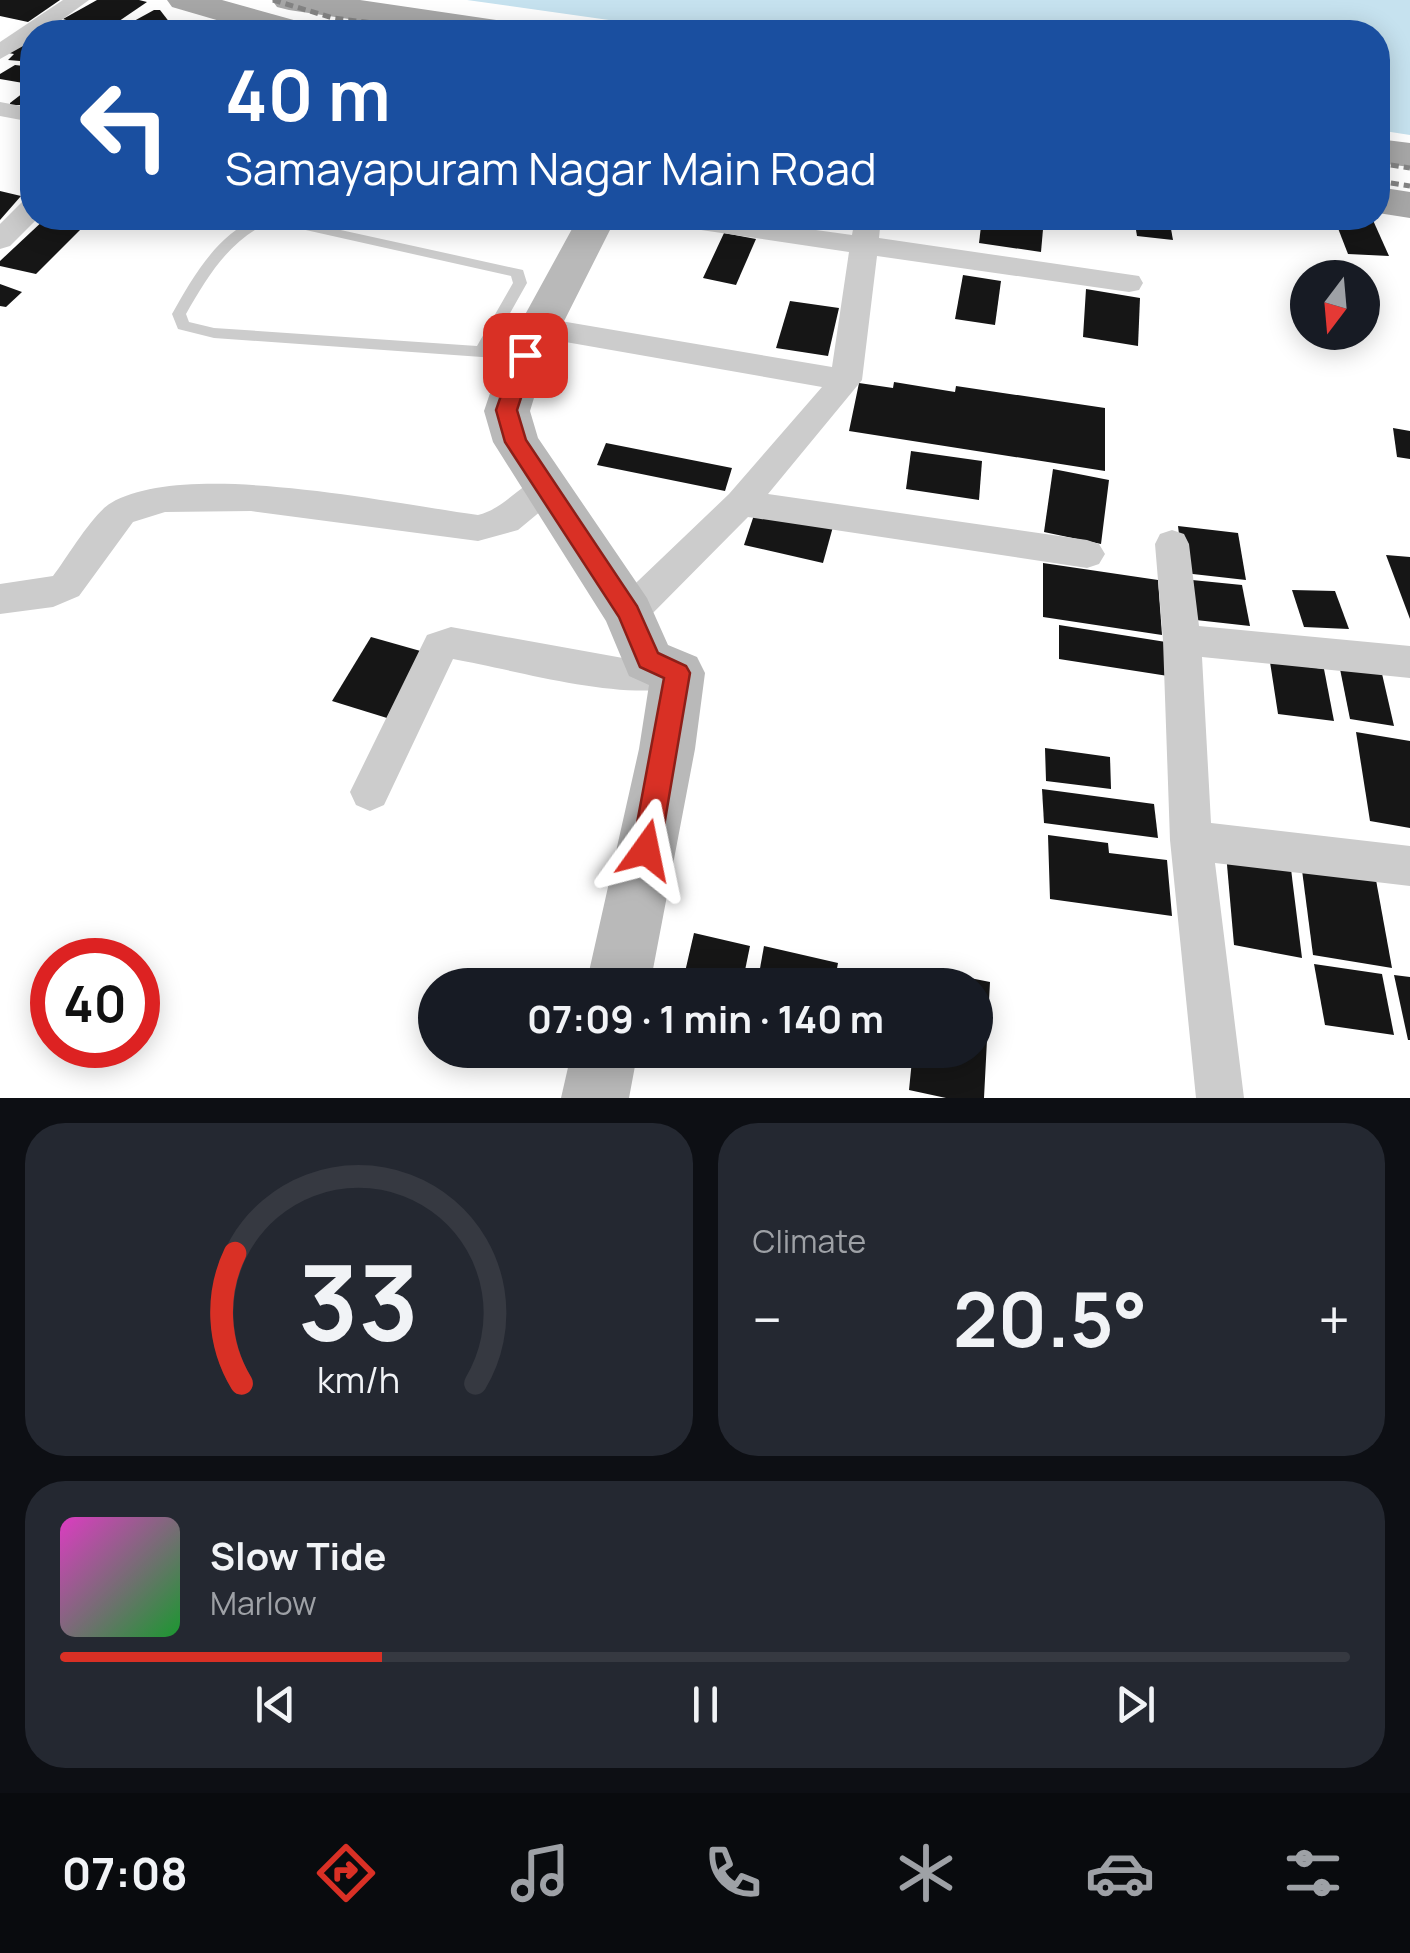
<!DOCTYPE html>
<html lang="en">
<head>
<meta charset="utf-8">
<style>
  :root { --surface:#171b24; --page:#242831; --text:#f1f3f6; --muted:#9ea1a6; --line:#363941; --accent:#d93025 }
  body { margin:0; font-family:Manrope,sans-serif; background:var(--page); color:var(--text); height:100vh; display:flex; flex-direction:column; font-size:38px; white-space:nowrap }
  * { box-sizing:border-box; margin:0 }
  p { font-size:32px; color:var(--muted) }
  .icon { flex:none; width:55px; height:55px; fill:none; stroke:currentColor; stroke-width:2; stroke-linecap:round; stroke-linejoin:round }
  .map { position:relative; height:1098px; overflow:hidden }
  .side { display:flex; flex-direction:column; gap:25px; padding:25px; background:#0d0f14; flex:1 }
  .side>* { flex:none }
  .hud { position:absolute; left:20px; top:20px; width:1370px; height:210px; border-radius:40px; box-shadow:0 5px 25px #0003; background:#1a4fa0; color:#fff; overflow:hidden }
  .needle { width:65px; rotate:196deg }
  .fabs { position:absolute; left:1290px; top:260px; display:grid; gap:20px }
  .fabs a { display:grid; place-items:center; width:90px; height:90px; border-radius:50%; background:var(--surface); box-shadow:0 5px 25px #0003; font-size:50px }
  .speed { position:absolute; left:30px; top:938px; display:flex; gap:20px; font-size:50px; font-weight:700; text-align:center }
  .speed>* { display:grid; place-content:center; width:130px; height:130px; border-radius:50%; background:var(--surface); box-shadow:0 5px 25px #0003; line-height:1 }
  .speed .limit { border:15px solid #d22; background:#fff; color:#111 }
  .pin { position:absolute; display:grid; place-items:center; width:85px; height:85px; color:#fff; margin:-42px; border-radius:20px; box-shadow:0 5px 15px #0006 }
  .me { position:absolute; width:110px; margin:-55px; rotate:12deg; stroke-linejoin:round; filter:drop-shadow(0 0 8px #0008) }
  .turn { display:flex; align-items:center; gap:35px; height:210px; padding:0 40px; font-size:45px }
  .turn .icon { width:130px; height:130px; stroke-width:2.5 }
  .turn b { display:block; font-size:70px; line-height:85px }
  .big { font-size:75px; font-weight:700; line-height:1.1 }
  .side .tile { flex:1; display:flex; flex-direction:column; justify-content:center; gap:15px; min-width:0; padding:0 35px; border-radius:40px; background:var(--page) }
  .side .dial { align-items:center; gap:0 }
  .dial svg { height:260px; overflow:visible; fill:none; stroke:var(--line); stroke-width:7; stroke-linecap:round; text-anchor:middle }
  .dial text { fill:var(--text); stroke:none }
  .song { display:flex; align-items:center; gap:30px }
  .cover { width:120px; height:120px; border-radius:15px; background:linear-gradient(135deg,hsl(310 70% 55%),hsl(130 70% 35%)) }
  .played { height:10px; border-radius:5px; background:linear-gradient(90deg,var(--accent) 25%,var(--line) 25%) }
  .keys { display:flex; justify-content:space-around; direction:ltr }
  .heat { display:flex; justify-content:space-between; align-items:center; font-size:55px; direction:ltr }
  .side .tiles { flex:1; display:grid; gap:25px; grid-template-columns:1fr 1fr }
  .tile:last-child { grid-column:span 2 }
  .trip { position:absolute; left:418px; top:968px; width:575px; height:100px; border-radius:50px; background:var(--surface); box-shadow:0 5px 25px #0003; font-weight:700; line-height:100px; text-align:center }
  .menu { display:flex; height:160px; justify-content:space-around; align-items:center; background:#090b0e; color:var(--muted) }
  .menu .icon { width:70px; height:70px }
  .menu .on { color:var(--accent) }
  .menu b { font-size:45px; color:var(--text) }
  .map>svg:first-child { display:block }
  .water { fill:#c6e2ef }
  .building { fill:#161616 }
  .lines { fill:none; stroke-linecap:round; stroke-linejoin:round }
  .lane { fill:#ccc; fill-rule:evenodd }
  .street { fill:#ccc; fill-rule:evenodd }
  .secondary { fill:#b9b9b9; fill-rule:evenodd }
  .primary { fill:#a7a7a7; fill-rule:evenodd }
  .rail { stroke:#848484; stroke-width:5; stroke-dasharray:8 5; stroke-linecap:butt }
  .route { fill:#d93025; stroke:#8d1f18; stroke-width:2.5 }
</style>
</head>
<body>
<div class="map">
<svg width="1410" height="1098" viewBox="0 0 1410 1098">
  <rect width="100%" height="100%" fill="#fff"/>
  <path class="water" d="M467 0H1410V135L1378 130V32H694Z"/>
  <g class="building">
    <path d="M0 0H60L28 22 0 16Z"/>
    <path d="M97 0H139L147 2 103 32 63 19Z"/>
    <path d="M154 10H160L177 32H114Z"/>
    <path d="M30 41 32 62 8 60 14 54 3 52Z"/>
    <path d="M15 65 32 67V81L29 84 0 79V74Z"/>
    <path d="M32 86V105H10V103Z"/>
    <path d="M0 191 21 196 0 220Z"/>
    <path d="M46 218 86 224 36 274 0 266V261Z"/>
    <path d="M982 218H1044L1041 252 979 243Z"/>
    <path d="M1134 218H1169L1173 240 1137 236Z"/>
    <path d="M1271 218H1323L1325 225 1271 220Z"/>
    <path d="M1334 218H1372L1389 256 1348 254Z"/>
    <path d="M724 233 756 239 736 285 703 278Z"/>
    <path d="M963 275 1001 281 995 325 955 319Z"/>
    <path d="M0 284 22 292 6 307 0 306Z"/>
    <path d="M1086 289 1140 298 1138 346 1083 337Z"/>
    <path d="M790 301 839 308 828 356 776 348Z"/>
    <path d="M894 382 955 392 956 386 1105 408V471L849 431 859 383 893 388Z"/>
    <path d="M1393 428 1410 431V459L1397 457Z"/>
    <path d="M606 443 732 468 725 491 597 465Z"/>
    <path d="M911 451 982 461 979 500 906 489Z"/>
    <path d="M1053 469 1109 480 1101 544 1044 532Z"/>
    <path d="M757 506 834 523 823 563 744 545Z"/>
    <path d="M1178 526 1238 533 1246 580 1184 573Z"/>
    <path d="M1386 555 1410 557V619Z"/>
    <path d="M1043 563 1158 580 1162 635 1043 617Z"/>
    <path d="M1182 579 1242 585 1250 626 1187 619Z"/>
    <path d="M1292 590 1335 591 1349 629 1304 627Z"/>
    <path d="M1059 625 1166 642 1168 676 1059 659Z"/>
    <path d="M371 637 424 652 387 718 332 701Z"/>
    <path d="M1338 659 1380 665 1394 726 1350 719Z"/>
    <path d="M1270 662 1324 669 1334 721 1278 714Z"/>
    <path d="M1356 732 1410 741V828L1370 821Z"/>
    <path d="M1045 748 1110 757 1111 789 1046 781Z"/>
    <path d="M1042 789 1154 804 1158 838 1044 823Z"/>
    <path d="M1048 835 1108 843 1109 853 1167 860 1172 916 1050 899Z"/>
    <path d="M1225 842 1289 853 1302 958 1234 945Z"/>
    <path d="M1299 847 1372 858 1392 968 1313 955Z"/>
    <path d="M694 933 750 946 742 985H682Z"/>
    <path d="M764 946 838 963 834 985H757Z"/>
    <path d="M1314 964 1382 974 1394 1035 1325 1025Z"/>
    <path d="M920 968 990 982 984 1098H946L909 1090 913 1050H975V985H918Z"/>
    <path d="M1394 975 1410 977V1040H1408Z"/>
    <path d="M751 1050H824L821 1068Z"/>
  </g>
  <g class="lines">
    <path class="lane" d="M258 218H286L523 270 527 283 491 347 524 350 532 355 524 360 214 338 178 329 172 314C193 277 217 234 258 218ZM270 222 511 276 513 283 477 346 214 328 189 322 186 314C207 277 230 239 270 222Z"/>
    <g class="street">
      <path d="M63 0H89L45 32H32V41L0 59V42Z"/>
      <path d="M0 102 32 108V122L0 116Z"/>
      <path d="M32 200V218H38L10 246 0 249V224L22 202Z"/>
      <path d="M383 218H441C428 234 405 229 387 224Z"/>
      <path d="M661 218H730L852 235 855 218H881L879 238 1139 276 1143 283 1139 290 1129 292 877 256 862 380 768 494 1087 540 1099 544 1105 554 1099 564 1087 568 748 517 642 624 629 628 616 624 611 613 616 602 729 494 822 387 537 337 526 334 522 327 526 320 537 317 832 367 849 252 674 226 664 224Z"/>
      <path d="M547 474 559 478 564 487 559 496 518 530 478 541 251 511 165 512 133 522 79 596 53 607 0 614V584L53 576C67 558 93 513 111 503 186 459 390 503 478 515 506 508 520 483 547 474Z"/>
      <path d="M1172 530 1184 534 1189 544 1199 626 1410 646V678L1202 657 1211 823 1410 846V886L1215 863 1244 1098H1196L1170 840 1163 640 1155 544 1160 534Z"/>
      <path d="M451 627 634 660 677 657 690 662 696 673 690 684C632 705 516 670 453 659L384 805 370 811 356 805 350 792 427 635Z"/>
    </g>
    <g class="secondary">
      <path d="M578 218H616L547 355 530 411 538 438 647 598 668 645 697 657 705 673 695 749 650 985H586L639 749 649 685 629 676 606 621 493 442 484 411 503 355Z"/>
      <path d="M572 1050H638L629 1098H561Z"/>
    </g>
    <g class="primary">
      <path d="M167 0H222L308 24 313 32H258L172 7Z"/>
      <path d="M272 0H360L503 21 516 24 521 32H435L289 10 277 7Z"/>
      <path d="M1378 139 1410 143V167L1378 163Z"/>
      <path d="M1378 187 1410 192V218L1378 213Z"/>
    </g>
    <g class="rail">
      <path d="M273 0 333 18 444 32"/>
      <path d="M1378 163 1410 168"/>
      <path d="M1378 181 1410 186"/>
    </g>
  </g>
  <path class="route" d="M525 348 535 355 517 410 526 440 637 606 658 653 686 666 690 673 660 850 656 859 646 863 636 859 632 850 664 678 640 667 619 617 505 442 496 410 515 355Z"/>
</svg>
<div class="fabs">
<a><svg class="needle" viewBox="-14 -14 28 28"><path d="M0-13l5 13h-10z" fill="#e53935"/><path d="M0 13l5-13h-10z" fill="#9ea1a6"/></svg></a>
</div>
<div class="speed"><div class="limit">40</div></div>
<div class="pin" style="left:525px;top:355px;background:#d93025"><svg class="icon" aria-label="arrive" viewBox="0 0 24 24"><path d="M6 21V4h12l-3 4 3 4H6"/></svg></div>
<svg class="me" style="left:646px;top:850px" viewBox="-20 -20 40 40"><path d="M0-17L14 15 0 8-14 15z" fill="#d93025" stroke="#fff" stroke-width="4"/></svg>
<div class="trip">07:09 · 1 min · 140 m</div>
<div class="hud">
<div class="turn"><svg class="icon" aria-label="left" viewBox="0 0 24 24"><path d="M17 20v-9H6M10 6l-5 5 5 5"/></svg><div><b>40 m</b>Samayapuram Nagar Main Road</div></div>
</div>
</div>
<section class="side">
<div class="tiles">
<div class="tile dial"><svg viewBox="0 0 100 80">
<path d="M14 69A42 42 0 1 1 86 69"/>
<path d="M14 69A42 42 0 0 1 12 29" stroke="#d93025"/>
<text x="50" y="56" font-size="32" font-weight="700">33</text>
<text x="50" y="72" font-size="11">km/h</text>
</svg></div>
<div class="tile"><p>Climate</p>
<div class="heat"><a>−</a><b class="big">20.5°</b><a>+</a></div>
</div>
<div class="tile">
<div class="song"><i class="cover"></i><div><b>Slow Tide</b><p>Marlow</p></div></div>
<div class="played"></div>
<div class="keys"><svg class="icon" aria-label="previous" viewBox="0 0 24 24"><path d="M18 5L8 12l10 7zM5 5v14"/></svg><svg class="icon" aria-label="pause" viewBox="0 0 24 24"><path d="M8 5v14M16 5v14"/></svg><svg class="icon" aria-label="next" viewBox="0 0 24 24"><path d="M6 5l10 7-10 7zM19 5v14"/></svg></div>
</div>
</div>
</section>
<nav class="menu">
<b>07:08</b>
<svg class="icon on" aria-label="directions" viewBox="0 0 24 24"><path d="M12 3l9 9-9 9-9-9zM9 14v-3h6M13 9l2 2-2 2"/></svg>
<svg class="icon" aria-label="music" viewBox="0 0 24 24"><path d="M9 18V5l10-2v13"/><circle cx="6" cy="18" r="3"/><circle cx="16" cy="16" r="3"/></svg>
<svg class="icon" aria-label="phone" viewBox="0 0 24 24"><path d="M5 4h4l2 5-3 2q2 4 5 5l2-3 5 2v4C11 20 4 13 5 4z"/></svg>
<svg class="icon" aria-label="climate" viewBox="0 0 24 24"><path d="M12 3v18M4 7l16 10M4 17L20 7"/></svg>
<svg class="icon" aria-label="car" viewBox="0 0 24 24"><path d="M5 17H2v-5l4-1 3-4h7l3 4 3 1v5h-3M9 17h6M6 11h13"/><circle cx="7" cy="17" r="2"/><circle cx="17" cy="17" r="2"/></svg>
<svg class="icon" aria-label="filters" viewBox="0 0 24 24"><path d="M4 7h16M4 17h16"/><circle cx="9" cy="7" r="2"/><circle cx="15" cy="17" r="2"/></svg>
</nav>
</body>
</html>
